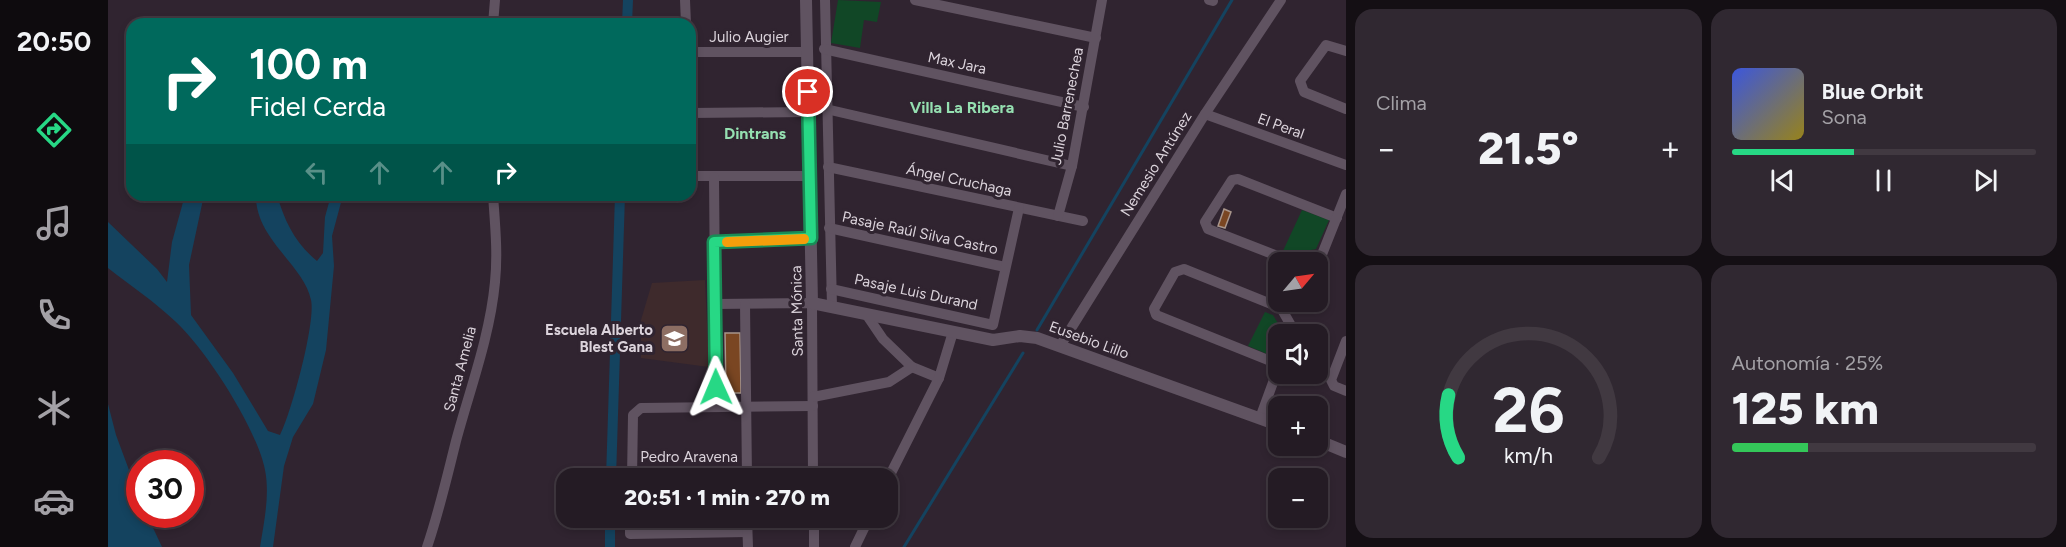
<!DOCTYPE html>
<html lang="es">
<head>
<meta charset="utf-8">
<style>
  :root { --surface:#241b24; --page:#302831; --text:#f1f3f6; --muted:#a3a1a6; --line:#413941; --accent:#27d885 }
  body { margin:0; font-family:Figtree,sans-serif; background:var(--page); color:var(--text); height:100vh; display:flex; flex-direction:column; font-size:22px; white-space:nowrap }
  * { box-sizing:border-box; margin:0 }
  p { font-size:20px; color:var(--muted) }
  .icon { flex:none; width:33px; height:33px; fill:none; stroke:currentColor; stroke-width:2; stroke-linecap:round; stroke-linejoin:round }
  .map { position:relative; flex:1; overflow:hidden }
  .drawer { display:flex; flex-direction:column; gap:9px; padding:9px; background:#140f14; width:720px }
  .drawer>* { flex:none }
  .top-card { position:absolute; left:18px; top:18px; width:570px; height:183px; border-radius:18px; box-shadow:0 3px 9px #0003,0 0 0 2px var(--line); background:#00695c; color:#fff; overflow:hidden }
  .needle { width:39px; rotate:61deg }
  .controls { position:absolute; left:1160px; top:252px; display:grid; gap:12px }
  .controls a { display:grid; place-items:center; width:60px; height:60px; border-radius:12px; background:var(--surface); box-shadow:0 3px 9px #0003,0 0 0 2px var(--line); font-size:30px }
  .speed { position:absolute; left:18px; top:450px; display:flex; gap:12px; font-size:30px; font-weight:700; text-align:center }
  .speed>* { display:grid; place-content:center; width:78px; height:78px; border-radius:50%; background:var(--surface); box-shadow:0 3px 9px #0003,0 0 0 2px var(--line); line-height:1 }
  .speed .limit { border:9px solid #d22; background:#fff; color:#111 }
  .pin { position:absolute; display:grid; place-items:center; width:51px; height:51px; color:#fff; margin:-26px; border:3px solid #fff; border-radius:50%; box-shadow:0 2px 6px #0007 }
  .me { position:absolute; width:66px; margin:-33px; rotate:359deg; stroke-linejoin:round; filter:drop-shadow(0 0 4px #0008) }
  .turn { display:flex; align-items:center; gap:21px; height:126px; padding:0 24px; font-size:27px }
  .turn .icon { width:78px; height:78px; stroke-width:2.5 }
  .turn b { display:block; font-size:42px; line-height:51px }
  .lanes { display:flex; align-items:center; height:57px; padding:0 24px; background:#0003; justify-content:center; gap:30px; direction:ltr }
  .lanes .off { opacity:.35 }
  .big { font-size:45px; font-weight:800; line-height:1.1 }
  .drawer .tile { flex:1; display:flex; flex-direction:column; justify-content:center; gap:9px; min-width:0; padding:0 21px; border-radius:18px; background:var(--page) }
  .drawer .dial { align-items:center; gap:0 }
  .dial svg { height:156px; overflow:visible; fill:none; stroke:var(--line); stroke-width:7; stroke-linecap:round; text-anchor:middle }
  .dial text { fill:var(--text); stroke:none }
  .song { display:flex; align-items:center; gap:18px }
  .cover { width:72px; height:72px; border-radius:9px; background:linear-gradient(135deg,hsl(230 70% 55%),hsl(50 70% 35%)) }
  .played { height:6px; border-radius:3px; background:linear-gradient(90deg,var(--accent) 40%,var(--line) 40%) }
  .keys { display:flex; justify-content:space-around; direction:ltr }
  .heat { display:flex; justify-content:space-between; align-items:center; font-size:33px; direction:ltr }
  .charge { height:9px; border-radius:4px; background:linear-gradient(90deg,#34c759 25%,var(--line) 0) }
  .drawer .tiles { flex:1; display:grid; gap:9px; grid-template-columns:repeat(2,1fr) }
  .trip { position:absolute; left:448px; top:468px; width:342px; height:60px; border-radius:18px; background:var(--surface); box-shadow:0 3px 9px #0003,0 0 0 2px var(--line); font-weight:800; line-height:60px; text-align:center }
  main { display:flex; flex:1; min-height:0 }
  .menu { display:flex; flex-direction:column; width:108px; justify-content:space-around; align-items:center; background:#0e0b0e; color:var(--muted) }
  .menu .icon { width:42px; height:42px }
  .menu .active { color:var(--accent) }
  .menu b { font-size:27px; color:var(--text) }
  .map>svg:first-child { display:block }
  .education { fill:#3e2a2c }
  .green { fill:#114726 }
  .water { fill:#14435f }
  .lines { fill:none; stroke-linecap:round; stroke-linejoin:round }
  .stream { stroke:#14435f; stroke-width:3 }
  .canal { stroke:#14435f; stroke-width:10 }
  .building { fill:#7a4622; stroke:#a8958b; stroke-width:1.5 }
  .minor { stroke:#605361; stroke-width:10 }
  .tertiary { stroke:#605361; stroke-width:12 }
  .route-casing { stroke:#198c56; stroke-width:15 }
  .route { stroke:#27d885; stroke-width:10 }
  .slow { stroke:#f59e0b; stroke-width:10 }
  .labels { text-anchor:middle; stroke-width:6; stroke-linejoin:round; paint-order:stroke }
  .street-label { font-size:15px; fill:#dbd3db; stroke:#302430 }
  .poi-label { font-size:15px; font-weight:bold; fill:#dbd3db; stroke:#302430; text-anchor:end }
  .neighbourhood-label { font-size:16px; font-weight:bold; fill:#95e0b1; stroke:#302430 }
</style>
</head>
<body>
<main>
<nav class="menu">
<b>20:50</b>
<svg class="icon active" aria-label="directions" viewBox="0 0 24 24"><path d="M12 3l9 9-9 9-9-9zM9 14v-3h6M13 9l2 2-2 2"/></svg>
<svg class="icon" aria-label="music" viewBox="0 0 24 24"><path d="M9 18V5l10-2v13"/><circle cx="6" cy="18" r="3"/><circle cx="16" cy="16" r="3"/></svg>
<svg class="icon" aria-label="phone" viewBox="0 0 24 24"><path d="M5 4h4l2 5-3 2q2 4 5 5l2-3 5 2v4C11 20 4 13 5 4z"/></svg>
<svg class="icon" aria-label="climate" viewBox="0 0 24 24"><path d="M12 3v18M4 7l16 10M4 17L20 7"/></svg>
<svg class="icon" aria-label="car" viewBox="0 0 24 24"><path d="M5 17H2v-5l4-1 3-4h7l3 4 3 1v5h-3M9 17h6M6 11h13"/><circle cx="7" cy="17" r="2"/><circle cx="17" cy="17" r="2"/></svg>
</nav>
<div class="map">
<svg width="1238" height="547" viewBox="0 0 1238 547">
  <rect width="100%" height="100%" fill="#302430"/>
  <path class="education" d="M597 280 601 367 533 358V320L544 283Z"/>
  <g class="green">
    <path d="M730 0 773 2 769 22 756 20 752 48 723 43Z"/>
    <path d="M1194 210 1221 220 1208 249 1198 251 1189 257 1174 253Z"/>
    <path d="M1157 312 1165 315 1174 330 1170 334 1164 356 1140 346Z"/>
  </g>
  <g class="water">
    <path d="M77 195H96L81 265 83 315 125 373 160 431 172 435C183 414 208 322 203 300 196 265 147 239 148 195H169C177 222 187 243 209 261L215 253 217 217 223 195H235L224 236 226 266 218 350 205 404 185 437 176 466 165 547H152C156 522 162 495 157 470 149 429 99 351 68 322 47 302 23 286 0 268V222L49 269 59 282 64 242Z"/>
    <path d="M0 404 8 435 31 497 32 514 39 515 54 547H0Z"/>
  </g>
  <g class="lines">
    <g class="stream">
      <path d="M929 330 1124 0"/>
      <path d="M796 547 915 353"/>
    </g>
    <g class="canal">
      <path d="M519 24 520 0"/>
      <path d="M503 478 512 195"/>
      <path d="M502 547V518"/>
    </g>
  </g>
  <g class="building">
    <path d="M1116 209 1123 212 1117 228 1110 226Z"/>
    <path d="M617 333H632L633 393H618Z"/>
  </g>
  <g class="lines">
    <g class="minor">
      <path d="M577 0 578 24"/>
      <path d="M717 0 724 307"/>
      <path d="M807 0 988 38"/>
      <path d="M1101 0 1105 1"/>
      <path d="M385 24 387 0"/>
      <path d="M716 49 976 107"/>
      <path d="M1238 51 1218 45 1192 81 1196 92 1238 109"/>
      <path d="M582 52H699"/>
      <path d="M718 109 964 166"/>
      <path d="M582 113 700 112"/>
      <path d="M1097 114 1238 165"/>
      <path d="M720 167 975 221"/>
      <path d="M582 176H701"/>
      <path d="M606 177 608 407"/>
      <path d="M950 216 964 166 994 0"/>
      <path d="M721 228 897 267"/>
      <path d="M607 242 703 238"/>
      <path d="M1185 262 1100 229 1097 222 1124 180 1130 179 1229 218"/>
      <path d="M1209 267 1238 194"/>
      <path d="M723 289 885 325 911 208"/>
      <path d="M607 304 704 303 705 478"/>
      <path d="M637 304 639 478"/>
      <path d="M758 314 775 339 804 367 831 378"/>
      <path d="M1238 341 1223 380 1226 386 1238 391"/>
      <path d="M952 346 1097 114 1173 0"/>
      <path d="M1170 364 1048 315 1046 309 1067 272 1076 269 1173 308 1185 329 1183 334"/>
      <path d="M705 397 781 382 804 367"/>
      <path d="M1152 418 1170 369"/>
      <path d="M524 472H639"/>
      <path d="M524 478 525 415 533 408 705 406"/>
      <path d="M780 479 831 378 845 332"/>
      <path d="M522 518V534L639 532"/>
      <path d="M639 518 640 547"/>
      <path d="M706 518V547"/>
      <path d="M319 547C331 512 339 477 348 441 362 389 382 336 387 282 390 253 387 224 385 195"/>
      <path d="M747 547 761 518"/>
    </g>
    <g class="tertiary">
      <path d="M698 0 704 303 885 340 912 336 929 338 1170 425"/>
      <path d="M1209 440 1238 452"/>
    </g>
  </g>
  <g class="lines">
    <defs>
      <path id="route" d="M608 387 606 242 703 238 700 92"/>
    </defs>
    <use href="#route" class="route-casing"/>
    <use href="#route" class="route"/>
    <path class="slow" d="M619 242 696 239"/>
  </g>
  <defs>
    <symbol id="school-square" viewBox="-11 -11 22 22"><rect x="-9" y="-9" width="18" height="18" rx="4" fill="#8d6e63" stroke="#302430"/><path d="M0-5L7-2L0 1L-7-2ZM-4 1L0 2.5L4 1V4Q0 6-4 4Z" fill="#fff"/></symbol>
  </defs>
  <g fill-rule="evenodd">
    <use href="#school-square" x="550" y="322" width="33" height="33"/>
  </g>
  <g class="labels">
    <g class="street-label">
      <text x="641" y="42">Julio Augier</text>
      <text transform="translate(849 63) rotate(12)" y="5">Max Jara</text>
      <text transform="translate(959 106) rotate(-79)" y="5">Julio Barrenechea</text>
      <text transform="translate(1173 126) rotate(20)" y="5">El Peral</text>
      <text transform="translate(1048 164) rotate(-58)" y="5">Nemesio Antúnez</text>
      <text transform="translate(851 180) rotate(12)" y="5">Ángel Cruchaga</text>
      <text transform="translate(812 233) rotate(12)" y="5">Pasaje Raúl Silva Castro</text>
      <text transform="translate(808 292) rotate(12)" y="5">Pasaje Luis Durand</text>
      <text transform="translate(689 311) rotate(-91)" y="5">Santa Mónica</text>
      <text transform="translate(981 340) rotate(20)" y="5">Eusebio Lillo</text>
      <text transform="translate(352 369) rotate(-75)" y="5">Santa Amelia</text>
      <text x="581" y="462">Pedro Aravena</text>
    </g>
    <g class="poi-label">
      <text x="545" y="335">Escuela Alberto<tspan x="545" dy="17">Blest Gana</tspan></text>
    </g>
    <g class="neighbourhood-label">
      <text x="854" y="113">Villa La Ribera</text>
      <text x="647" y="139">Dintrans</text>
    </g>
  </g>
</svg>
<div class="controls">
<a><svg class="needle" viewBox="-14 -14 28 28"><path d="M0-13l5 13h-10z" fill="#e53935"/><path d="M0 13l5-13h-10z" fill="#a3a1a6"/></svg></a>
<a><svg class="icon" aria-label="sound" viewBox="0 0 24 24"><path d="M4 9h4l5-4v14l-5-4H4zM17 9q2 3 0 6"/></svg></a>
<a>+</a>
<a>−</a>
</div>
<div class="speed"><div class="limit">30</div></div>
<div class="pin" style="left:700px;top:92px;background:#d93025"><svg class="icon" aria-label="arrive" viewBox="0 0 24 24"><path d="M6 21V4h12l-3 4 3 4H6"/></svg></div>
<svg class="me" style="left:608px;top:387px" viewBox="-20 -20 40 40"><path d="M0-17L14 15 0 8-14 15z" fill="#27d885" stroke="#fff" stroke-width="4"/></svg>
<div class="trip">20:51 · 1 min · 270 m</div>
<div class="top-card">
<div class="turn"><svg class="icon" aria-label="right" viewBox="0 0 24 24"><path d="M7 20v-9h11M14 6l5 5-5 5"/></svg><div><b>100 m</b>Fidel Cerda</div></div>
<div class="lanes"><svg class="icon off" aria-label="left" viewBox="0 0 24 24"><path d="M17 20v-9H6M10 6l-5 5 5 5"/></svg><svg class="icon off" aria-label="ahead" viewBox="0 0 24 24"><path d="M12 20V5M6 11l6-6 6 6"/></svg><svg class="icon off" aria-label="ahead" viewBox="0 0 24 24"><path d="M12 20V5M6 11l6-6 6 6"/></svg><svg class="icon" aria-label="right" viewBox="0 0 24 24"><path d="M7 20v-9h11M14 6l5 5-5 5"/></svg></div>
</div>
</div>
<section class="drawer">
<div class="tiles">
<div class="tile"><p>Clima</p>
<div class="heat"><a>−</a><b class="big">21.5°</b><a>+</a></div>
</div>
<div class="tile">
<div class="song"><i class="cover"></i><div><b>Blue Orbit</b><p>Sona</p></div></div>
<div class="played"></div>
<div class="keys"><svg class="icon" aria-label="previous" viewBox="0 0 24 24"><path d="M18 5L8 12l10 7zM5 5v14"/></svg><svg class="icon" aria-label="pause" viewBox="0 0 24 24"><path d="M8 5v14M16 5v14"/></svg><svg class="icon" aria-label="next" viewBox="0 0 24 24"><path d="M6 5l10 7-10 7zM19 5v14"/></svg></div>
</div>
<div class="tile dial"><svg viewBox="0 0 100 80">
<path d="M14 69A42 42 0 1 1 86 69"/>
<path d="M14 69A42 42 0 0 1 9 37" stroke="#27d885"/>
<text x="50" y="56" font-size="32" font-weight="700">26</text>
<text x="50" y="72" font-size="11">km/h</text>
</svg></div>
<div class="tile"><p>Autonomía · 25%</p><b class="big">125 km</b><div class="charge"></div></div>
</div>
</section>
</main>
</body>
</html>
